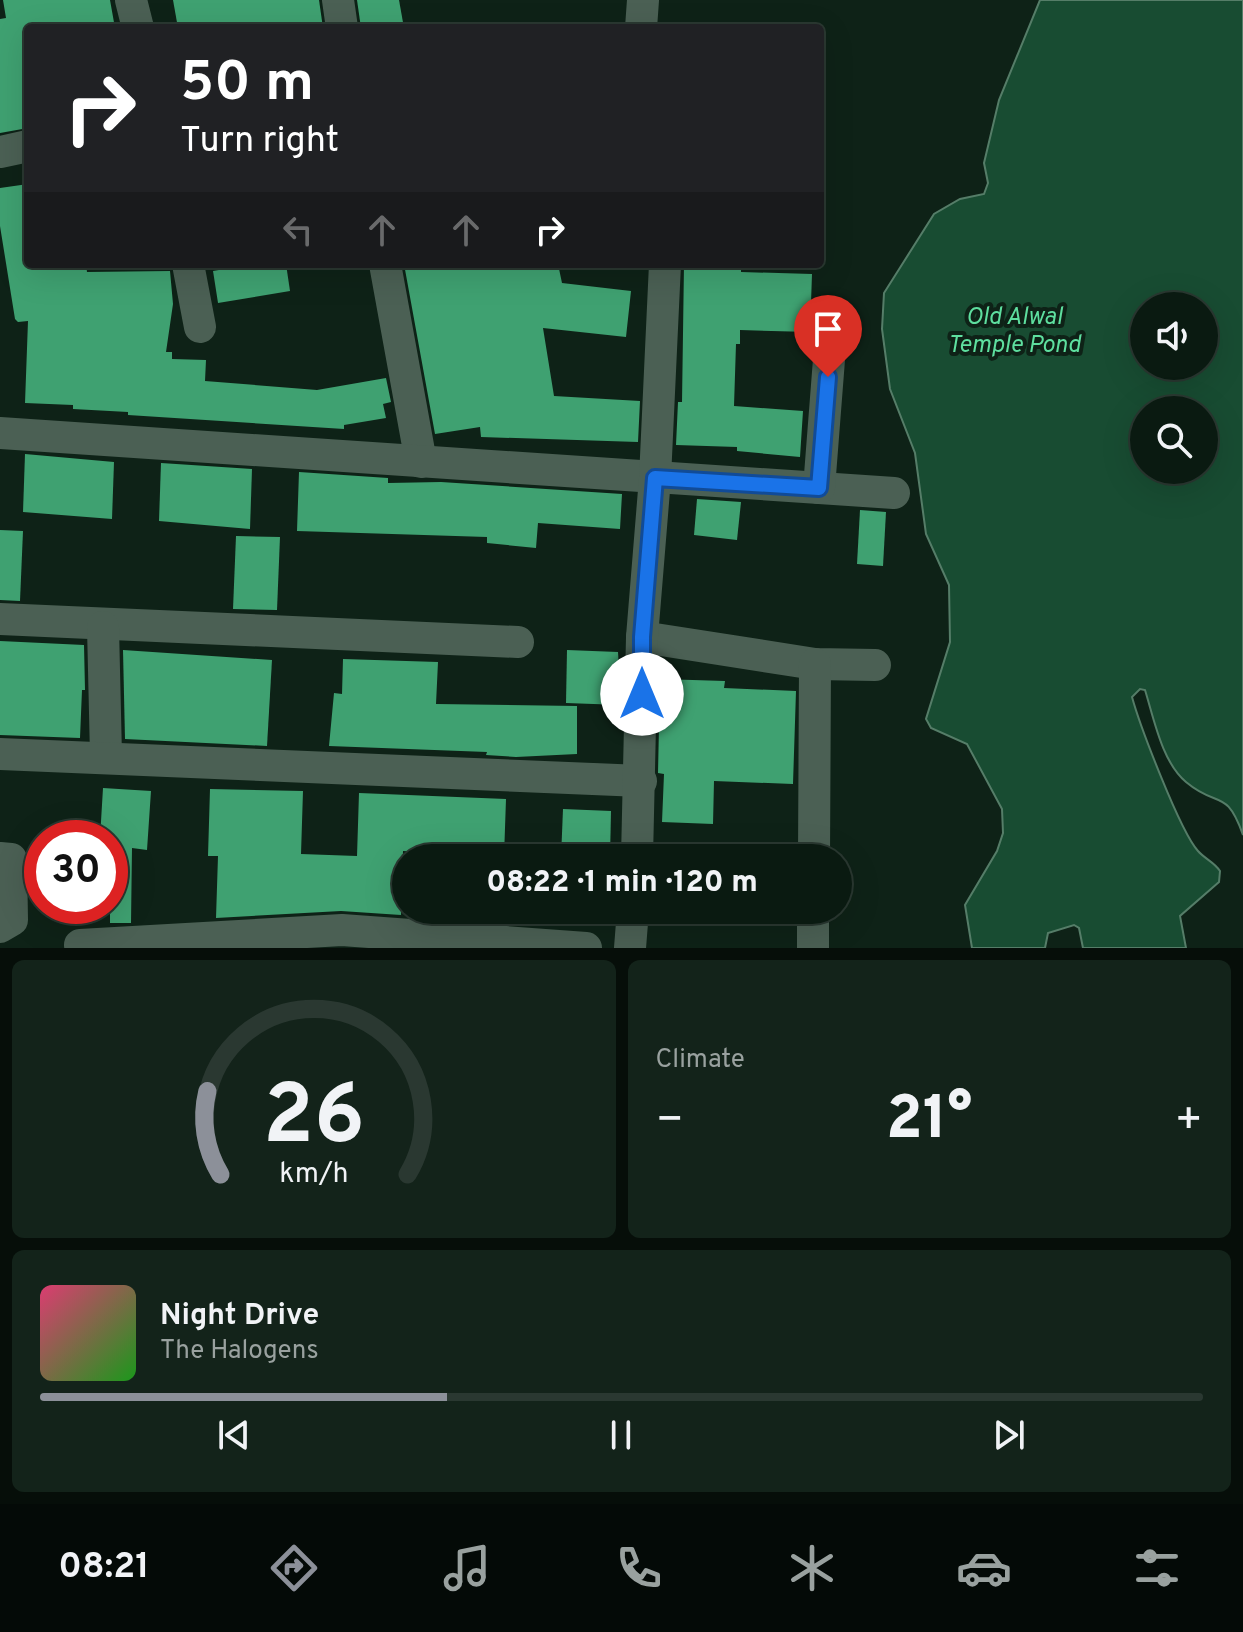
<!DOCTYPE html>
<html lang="en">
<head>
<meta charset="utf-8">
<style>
  :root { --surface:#0a1a11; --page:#13231a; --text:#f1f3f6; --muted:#99a19f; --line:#2a3831; --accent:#8c9099 }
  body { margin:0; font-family:Overpass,sans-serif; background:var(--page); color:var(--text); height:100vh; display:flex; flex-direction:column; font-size:30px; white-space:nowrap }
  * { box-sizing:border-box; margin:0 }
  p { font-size:26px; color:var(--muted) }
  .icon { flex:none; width:44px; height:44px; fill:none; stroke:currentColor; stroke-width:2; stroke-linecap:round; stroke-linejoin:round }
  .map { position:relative; height:948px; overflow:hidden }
  .side { display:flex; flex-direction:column; gap:12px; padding:12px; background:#060e09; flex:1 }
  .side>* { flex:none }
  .top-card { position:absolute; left:24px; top:24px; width:800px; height:244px; border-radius:8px; box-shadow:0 8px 32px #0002,0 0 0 2px var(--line); background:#202124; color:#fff; overflow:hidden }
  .buttons { position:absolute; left:1130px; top:292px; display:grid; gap:16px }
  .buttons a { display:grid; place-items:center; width:88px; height:88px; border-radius:50%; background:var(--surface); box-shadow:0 8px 32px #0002,0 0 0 2px var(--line); font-size:40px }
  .speed { position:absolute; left:24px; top:820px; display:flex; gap:16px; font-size:40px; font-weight:700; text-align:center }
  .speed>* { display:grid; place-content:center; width:104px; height:104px; border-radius:50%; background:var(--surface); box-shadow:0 8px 32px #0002,0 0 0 2px var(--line); line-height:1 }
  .speed .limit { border:12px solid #d22; background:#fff; color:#111 }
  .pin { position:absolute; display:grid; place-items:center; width:68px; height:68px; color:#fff; margin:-82px -34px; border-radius:50% 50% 50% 0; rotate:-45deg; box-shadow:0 0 8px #0007 }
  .pin .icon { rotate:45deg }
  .me { position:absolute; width:88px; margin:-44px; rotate:0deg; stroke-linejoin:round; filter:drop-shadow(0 0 6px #0008) }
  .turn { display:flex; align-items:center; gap:28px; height:168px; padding:0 24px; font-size:36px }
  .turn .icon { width:104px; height:104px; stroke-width:2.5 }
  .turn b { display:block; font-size:56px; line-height:68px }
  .lanes { display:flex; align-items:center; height:76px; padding:0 24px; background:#0003; justify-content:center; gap:40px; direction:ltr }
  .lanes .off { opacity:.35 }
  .big { font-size:60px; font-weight:800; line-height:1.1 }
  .side .card { flex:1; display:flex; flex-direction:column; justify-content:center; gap:12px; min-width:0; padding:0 28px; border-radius:12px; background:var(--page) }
  .side .dial { align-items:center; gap:0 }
  .dial svg { height:208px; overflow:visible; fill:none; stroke:var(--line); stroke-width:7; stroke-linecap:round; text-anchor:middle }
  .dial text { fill:var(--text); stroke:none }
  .song { display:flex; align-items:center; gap:24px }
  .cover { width:96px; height:96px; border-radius:12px; background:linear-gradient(135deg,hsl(340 70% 55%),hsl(120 70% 35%)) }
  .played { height:8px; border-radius:4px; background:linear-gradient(90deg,var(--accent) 35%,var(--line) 35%) }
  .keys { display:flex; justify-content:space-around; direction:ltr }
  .heat { display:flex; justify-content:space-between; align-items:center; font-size:44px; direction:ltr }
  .side .tiles { flex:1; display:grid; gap:12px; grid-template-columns:1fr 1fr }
  .card:last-child { grid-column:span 2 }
  .trip { position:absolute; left:392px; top:844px; width:460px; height:80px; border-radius:40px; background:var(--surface); box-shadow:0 8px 32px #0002,0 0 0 2px var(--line); font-weight:800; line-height:80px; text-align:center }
  .tab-bar { display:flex; height:128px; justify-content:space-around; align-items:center; background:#040a07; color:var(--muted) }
  .tab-bar .icon { width:56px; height:56px }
  .tab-bar .active { color:var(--accent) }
  .tab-bar b { font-size:36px; color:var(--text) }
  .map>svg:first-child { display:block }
  .water { fill:#184c32; stroke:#557d68; stroke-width:2; fill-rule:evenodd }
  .building { fill:#3fa171 }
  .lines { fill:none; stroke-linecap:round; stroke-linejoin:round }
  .minor { stroke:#4b6054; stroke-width:32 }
  .route-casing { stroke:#114b97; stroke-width:20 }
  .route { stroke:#1a73e8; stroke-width:14 }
  .labels { text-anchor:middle; stroke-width:8; stroke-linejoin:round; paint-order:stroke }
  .water-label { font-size:24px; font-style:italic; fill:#5edf9f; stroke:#0e2217 }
</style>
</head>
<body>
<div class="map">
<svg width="1243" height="948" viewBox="0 0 1243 948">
  <rect width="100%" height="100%" fill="#0e2217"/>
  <path class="water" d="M1040 0H1243V835C1226 787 1218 809 1186 782 1162 762 1154 719 1145 690L1140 689 1132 697C1140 726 1180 831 1198 851 1205 859 1214 862 1220 871L1219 882 1180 916 1186 948H1083L1079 928 1074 925 1048 933 1045 948H972L965 905 997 851 1003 833 1002 809 967 744 931 728 926 719 950 642 949 585 926 534 915 453 890 389 882 329 884 293 934 214 960 199 984 194 988 183 984 163 999 100ZM1144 306H1204V366H1144ZM1144 410H1204V470H1144Z"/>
  <g class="building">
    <path d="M3 0H110L115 28H28V128L0 133V19L6 18Z"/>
    <path d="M173 0H319L323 28H178Z"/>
    <path d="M357 0H399L404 28H361Z"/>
    <path d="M28 184V264H86L87 272 170 271 173 304 166 352H172V359L206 360 205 381 317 390 386 378 391 402 383 404 386 418 344 425V429L128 415V412L73 409V405L25 403 28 321 18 322 15 319 0 226V188Z"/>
    <path d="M254 264H286L290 291 218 303 213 271Z"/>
    <path d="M404 264H558L562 283 631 291 626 337 543 328 554 396 640 401 638 442 481 437 480 427 435 434Z"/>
    <path d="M684 264H741V272L812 274 810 332 740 330V344H736L734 406 803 411 800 457 737 451V447L676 445 678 402H682Z"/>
    <path d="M25 454 114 462 112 519 23 512Z"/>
    <path d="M161 463 252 469 250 529 159 521Z"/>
    <path d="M299 472 388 478V483L441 482 622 494 620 529 538 523 536 548 487 543V537L297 531Z"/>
    <path d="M697 499 741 502 737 540 694 535Z"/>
    <path d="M860 510 886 512 883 566 857 564Z"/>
    <path d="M0 530 23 531 20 601 0 600Z"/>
    <path d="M236 536 280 537 277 610 233 609Z"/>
    <path d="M0 641 84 645 85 690H82L80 738 0 735Z"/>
    <path d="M123 650 272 660 267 746 125 739Z"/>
    <path d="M567 650 618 652 621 705 566 703Z"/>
    <path d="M343 659 438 662 436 704 577 706V754L516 757 486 755 487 752 329 746 334 693 342 694Z"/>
    <path d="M660 679 725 681 724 688 796 691 793 784 714 781 713 824 662 822 664 774 658 773Z"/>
    <path d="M103 788 151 791 147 850 132 848 131 923H110V838H100Z"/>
    <path d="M210 789 303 791 301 854 357 856 359 793 506 799 504 857 403 851 401 915 341 911 216 918 218 856H208Z"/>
    <path d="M563 809 611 811 610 858H561Z"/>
  </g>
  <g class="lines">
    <g class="minor">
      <path d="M131 0 138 28"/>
      <path d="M338 0 342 28"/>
      <path d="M641 28 643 0"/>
      <path d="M0 152 28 146"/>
      <path d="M188 264 200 327"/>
      <path d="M385 264 421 462"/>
      <path d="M0 433 894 493"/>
      <path d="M819 488 832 321"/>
      <path d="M0 619 518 642"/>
      <path d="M103 627 106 756"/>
      <path d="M642 637 815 664 875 665"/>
      <path d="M0 754 641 781"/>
      <path d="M0 858 11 859 12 920 0 927"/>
      <path d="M637 858 642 637 655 478 665 264"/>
      <path d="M814 858 815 664"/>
      <path d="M80 945 342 930 586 948"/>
      <path d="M630 948 633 910"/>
      <path d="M813 948V910"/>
    </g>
  </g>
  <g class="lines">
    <defs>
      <path id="route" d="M642 694V637L655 478 819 488 828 377"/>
    </defs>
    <use href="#route" class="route-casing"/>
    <use href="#route" class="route"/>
  </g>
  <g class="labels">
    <g class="water-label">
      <text x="1014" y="324">Old Alwal<tspan x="1014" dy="28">Temple Pond</tspan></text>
    </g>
  </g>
</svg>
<div class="buttons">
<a><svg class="icon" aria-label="sound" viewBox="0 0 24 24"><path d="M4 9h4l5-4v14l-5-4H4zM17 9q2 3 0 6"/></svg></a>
<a><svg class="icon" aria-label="search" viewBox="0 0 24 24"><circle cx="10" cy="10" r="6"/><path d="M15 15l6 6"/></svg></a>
</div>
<div class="speed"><div class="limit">30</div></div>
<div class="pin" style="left:828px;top:377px;background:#d93025"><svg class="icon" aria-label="arrive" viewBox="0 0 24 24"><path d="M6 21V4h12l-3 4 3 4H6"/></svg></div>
<svg class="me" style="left:642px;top:694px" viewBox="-20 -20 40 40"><circle r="19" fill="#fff"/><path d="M0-13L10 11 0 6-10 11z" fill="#1a73e8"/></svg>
<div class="trip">08:22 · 1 min · 120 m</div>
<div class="top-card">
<div class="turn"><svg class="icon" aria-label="right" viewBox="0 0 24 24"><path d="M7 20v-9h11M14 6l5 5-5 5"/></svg><div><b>50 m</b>Turn right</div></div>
<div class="lanes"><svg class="icon off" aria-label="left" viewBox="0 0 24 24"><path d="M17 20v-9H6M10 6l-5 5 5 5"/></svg><svg class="icon off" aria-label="ahead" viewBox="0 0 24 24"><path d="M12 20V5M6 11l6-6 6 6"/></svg><svg class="icon off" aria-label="ahead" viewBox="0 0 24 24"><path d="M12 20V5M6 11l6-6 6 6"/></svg><svg class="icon" aria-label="right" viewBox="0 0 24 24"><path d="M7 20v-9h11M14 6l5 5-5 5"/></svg></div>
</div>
</div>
<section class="side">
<div class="tiles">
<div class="card dial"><svg viewBox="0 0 100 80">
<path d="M14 69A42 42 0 1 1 86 69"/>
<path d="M14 69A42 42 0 0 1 9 37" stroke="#8c9099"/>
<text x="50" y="56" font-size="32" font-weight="700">26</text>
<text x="50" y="72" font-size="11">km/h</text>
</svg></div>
<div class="card"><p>Climate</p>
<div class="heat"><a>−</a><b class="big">21°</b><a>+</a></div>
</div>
<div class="card">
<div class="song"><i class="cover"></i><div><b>Night Drive</b><p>The Halogens</p></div></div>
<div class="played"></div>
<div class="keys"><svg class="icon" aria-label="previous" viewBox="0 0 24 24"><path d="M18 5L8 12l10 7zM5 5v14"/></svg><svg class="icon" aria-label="pause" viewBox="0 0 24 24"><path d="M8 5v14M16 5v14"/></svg><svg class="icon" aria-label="next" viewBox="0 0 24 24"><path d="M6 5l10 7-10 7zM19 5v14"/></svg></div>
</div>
</div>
</section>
<nav class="tab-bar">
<b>08:21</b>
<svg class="icon active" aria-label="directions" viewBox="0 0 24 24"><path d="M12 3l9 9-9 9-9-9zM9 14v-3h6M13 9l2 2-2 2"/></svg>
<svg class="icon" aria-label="music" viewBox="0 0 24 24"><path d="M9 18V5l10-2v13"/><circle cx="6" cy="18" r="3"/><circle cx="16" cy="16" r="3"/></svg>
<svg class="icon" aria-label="phone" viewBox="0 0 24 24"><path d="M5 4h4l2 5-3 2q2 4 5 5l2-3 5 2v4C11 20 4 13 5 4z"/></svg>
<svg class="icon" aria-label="climate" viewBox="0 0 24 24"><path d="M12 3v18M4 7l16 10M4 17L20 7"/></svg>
<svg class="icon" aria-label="car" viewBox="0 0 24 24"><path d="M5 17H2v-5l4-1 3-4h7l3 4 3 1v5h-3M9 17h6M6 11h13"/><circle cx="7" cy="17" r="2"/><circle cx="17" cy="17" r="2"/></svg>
<svg class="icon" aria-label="filters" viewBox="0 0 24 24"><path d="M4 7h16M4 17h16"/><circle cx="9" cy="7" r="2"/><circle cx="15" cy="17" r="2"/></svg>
</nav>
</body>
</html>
